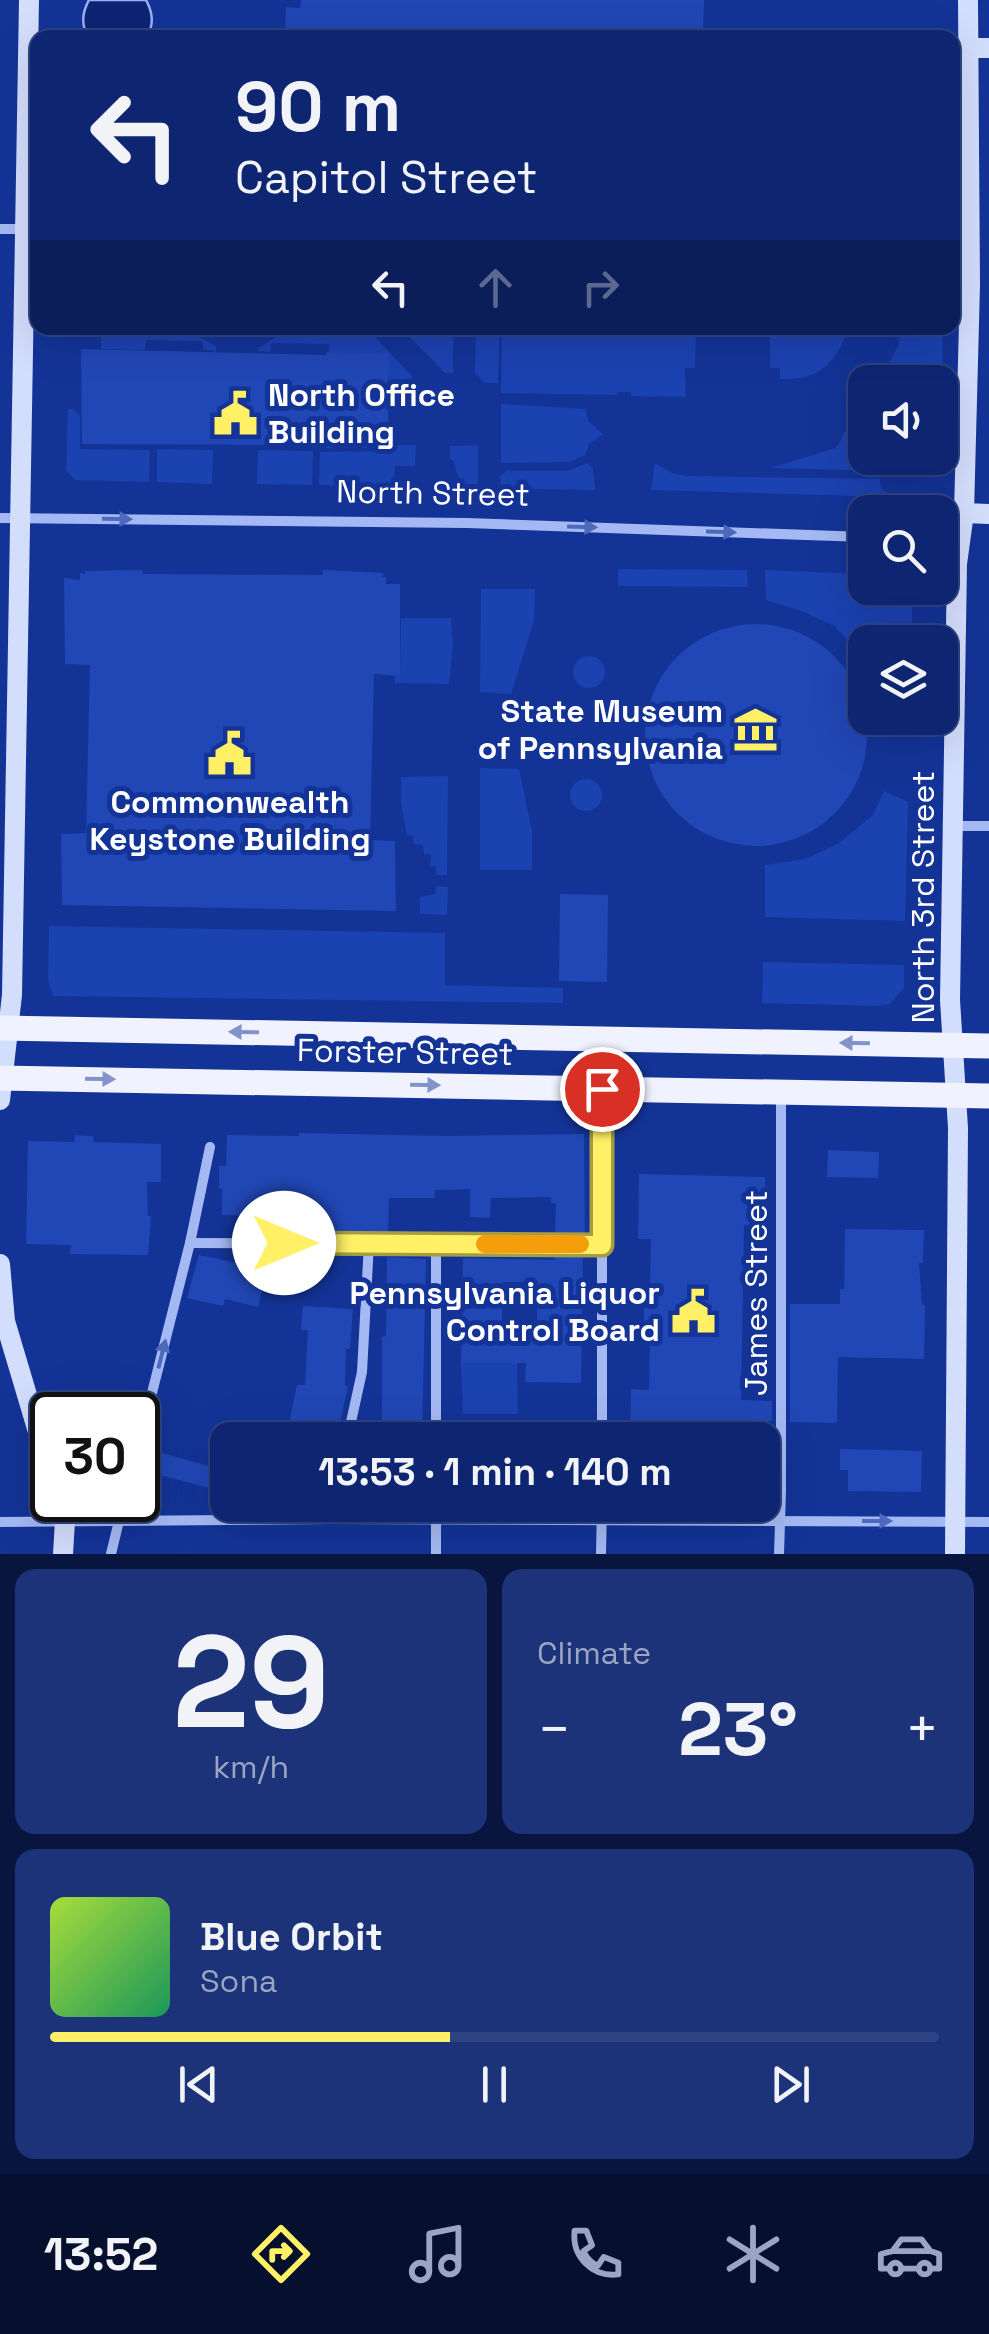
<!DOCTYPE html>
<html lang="en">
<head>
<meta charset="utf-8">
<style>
  :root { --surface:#0e2671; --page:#1c3279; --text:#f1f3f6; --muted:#9ba5c3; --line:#2e4384; --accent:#fff066 }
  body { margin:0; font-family:"Space Grotesk",sans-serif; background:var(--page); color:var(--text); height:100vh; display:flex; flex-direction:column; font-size:38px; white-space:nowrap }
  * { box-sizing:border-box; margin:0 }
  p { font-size:32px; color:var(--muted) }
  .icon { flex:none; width:55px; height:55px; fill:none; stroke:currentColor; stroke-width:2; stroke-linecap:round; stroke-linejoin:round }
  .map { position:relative; height:1554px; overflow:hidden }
  .sheet { display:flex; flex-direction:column; gap:15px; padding:15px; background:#08153e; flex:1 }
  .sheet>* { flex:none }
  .banner { position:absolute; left:30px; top:30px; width:930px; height:305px; border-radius:20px; box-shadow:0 10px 40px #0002,0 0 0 2px var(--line); background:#0e2671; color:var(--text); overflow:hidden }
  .buttons { position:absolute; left:848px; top:365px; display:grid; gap:20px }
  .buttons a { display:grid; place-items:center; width:110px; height:110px; border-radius:20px; background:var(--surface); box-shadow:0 10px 40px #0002,0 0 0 2px var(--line); font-size:50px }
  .speed { position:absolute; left:30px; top:1392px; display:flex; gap:20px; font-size:50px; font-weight:700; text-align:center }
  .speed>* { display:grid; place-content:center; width:130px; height:130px; border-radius:50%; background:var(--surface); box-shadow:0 10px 40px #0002,0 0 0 2px var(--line); line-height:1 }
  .speed .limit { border:5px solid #111; border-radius:15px; background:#fff; color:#111 }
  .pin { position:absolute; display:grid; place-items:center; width:85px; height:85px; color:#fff; margin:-42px; border:5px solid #fff; border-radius:50%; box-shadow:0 2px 10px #0007 }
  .me { position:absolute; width:110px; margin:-55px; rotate:90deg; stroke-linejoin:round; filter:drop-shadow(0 0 8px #0008) }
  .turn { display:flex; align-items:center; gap:35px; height:210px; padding:0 40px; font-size:45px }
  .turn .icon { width:130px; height:130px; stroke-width:2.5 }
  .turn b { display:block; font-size:70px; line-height:85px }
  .lanes { display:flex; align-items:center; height:95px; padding:0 40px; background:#0003; justify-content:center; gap:50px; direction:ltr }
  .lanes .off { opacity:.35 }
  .big { font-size:75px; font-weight:800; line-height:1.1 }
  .sheet .widget { flex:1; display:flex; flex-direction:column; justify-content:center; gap:15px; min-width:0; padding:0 35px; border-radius:20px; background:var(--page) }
  .sheet .dial { align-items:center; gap:0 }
  .dial b { font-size:130px; line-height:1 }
  .song { display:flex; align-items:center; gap:30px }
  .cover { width:120px; height:120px; border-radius:15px; background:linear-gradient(135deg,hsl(80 70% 55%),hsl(150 70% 35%)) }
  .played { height:10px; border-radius:5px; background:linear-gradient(90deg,var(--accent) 45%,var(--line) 45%) }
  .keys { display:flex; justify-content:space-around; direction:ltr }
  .heat { display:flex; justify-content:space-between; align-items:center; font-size:55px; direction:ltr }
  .sheet .tiles { flex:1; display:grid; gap:15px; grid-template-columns:1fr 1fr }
  .widget:last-child { grid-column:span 2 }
  .trip { position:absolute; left:210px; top:1422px; width:570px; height:100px; border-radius:20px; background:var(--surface); box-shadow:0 10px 40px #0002,0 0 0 2px var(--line); font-weight:800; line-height:100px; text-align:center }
  .dock { display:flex; height:160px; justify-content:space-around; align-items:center; background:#060f2d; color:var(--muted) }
  .dock .icon { width:70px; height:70px }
  .dock .current { color:var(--accent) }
  .dock b { font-size:45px; color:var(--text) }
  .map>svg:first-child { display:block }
  .green { fill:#1b42b1 }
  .water { fill:#0c2473; stroke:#96b0f6; stroke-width:2.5 }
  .building { fill:#2147b6; fill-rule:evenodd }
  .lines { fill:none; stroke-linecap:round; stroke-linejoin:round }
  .street { stroke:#a4b9f3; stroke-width:10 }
  .secondary { stroke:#d3ddfc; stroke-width:20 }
  .primary { stroke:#f0f3ff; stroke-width:25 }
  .oneway { fill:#4d69bc }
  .oneway2 { fill:#8293cb }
  .route-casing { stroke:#a69c42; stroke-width:25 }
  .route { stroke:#fff066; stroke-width:18 }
  .slow { stroke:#f59e0b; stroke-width:18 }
  .labels { text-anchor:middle; stroke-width:10; stroke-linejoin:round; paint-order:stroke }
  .poi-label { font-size:32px; font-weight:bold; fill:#fff; stroke:#133397; text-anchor:end }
  .street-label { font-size:32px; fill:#fff; stroke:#133397 }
</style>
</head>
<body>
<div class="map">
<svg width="989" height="1554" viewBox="0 0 989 1554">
  <rect width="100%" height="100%" fill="#133397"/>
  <g class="green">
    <path d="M401 328H453V373H445Z"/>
    <path d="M476 328H500L498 383H484L475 372Z"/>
    <path d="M502 328H594L642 337H696L695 368H685L686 397 631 396V392H618L617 395 501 393Z"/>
    <path d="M770 328H848C837 363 819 381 780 379V368H770Z"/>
    <path d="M902 328H942L943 394 940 382H879L898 346Z"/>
    <path d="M104 332 194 334 216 346V351L204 350 202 341 146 340 145 350 101 349V335Z"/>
    <path d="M282 334 374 336 412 376 410 385 389 386V353L329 352V344L271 343V352L258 351V348Z"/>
    <path d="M501 404 585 409 589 422 603 434 589 444 585 455 570 462 501 463Z"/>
    <path d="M68 409H72L80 416V449L150 450 149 482 75 480 66 470Z"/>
    <path d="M865 424V458H910L896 469 888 471 770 468 835 448 840 442 844 432Z"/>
    <path d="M390 445H416L415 466H395L394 478H402C382 494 344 485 319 485L320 452 384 451Z"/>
    <path d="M478 445V488C462 487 456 476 454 461L450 459V446Z"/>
    <path d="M157 449 213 450 212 484 157 482Z"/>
    <path d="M258 450 313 451 312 485 257 484Z"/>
    <path d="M587 463 593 469 595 490 501 488 500 476 507 471H568Z"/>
    <path d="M655 463 672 473 687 476 880 479 881 488 893 497 651 490Z"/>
    <path d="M618 569 747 570 748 587 618 586Z"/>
    <path d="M765 570 865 574V588H912V642H865V658L834 626 804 612 766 600Z"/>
    <path d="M481 589H535L534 621 511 694 480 692Z"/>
    <path d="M401 618H451L453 645 449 684 395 683V676L400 675Z"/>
    <circle cx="589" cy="672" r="16"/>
    <path d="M480 768 519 769 532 831V870H480Z"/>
    <path d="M448 776 447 875H436V866L430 867 431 854H424L423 845 414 844 412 835 407 836 401 804V777Z"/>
    <circle cx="586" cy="795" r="16"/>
    <path d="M884 791 908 802 905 921 765 917V865L806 859 839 843 873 815Z"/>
    <path d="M436 886 448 887 447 915 420 914V897L435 894Z"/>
    <path d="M49 926 445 933V985L563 988V1003L53 996 48 980Z"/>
    <path d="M763 962 904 965V988L890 1004 876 1006 762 1003Z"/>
    <path d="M461 1363H517L518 1414H463Z"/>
  </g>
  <path class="water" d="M89 0H146C153 13 154 24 147 37H88C81 24 82 13 89 0Z"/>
  <g class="building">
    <path d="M301 0H704L703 38H285L286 7 300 8Z"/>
    <path d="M81 349 326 355 327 352 389 353 388 448H326V445L82 444Z"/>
    <path d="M142 570 143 574 323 575V570L383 573 382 577H386V584H400V676L374 674 370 840 395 841 396 911 62 905 61 834 86 833 90 665 65 664 64 578 80 580V573L85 574V571Z"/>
    <circle cx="756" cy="735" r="111"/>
    <path d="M560 894 608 895 607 982 559 981Z"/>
    <path d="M299 1133 445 1136 584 1134 585 1236H555L556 1203H551V1197L491 1198 490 1218 470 1217V1189L435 1190 434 1198H389L388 1232 322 1231V1235H303V1216L222 1215V1189L219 1188V1166H226L227 1135 299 1136Z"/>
    <path d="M75 1135 93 1136V1142L161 1144V1182H147L148 1216H151L148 1255 70 1254 71 1245 26 1244 28 1141 75 1142Z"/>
    <path d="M828 1150 879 1152 878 1178 827 1177Z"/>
    <path d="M639 1174 765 1177 764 1226 744 1225 741 1400 772 1401V1421H760V1440H630L631 1389 649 1390 650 1336H643L645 1286H650L651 1239H638Z"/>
    <path d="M845 1229 924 1230 923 1263H919L922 1304 925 1305 924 1359 838 1357 837 1423 790 1422V1304H840V1289H844Z"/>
    <path d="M554 1254H583L581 1383 525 1382 526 1363H461L463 1258 554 1260ZM503 1282H538L537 1321H502Z"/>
    <path d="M199 1255 267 1269 258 1307 225 1299 223 1306 187 1298Z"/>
    <path d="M387 1257 426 1259 422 1440H382V1337L386 1336Z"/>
    <path d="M303 1306 353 1309 350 1349H346L345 1386H348L337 1436 289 1424 297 1385H305L308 1330H301Z"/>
    <path d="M840 1449 922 1451 921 1492 848 1491V1470H840Z"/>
    <path d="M162 1453 226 1471 221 1491 156 1474Z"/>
  </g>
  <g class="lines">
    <g class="street">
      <path d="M0 229H25"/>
      <path d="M0 518 467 523 865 537"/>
      <path d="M940 538 960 517"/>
      <path d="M952 826H989"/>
      <path d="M190 1243 602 1245"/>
      <path d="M347 1440 362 1372 369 1243"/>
      <path d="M436 1440V1244"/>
      <path d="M602 1440V1090"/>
      <path d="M138 1448 190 1243 210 1147"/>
      <path d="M436 1505V1554"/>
      <path d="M0 1522 331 1519 989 1522"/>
      <path d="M111 1554 124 1500"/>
      <path d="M601 1554 602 1505"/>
      <path d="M779 1554 781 1491V1093"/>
    </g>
    <g class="secondary">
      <path d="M968 48H989"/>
      <path d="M964 513 989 514"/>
      <path d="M0 1100 12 995 29 0"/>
      <path d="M0 1264 5 1321 52 1479"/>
      <path d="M59 1500 65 1521 63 1554"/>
      <path d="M955 1554 958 1128 950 1000 957 564 964 513 970 285 968 0"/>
    </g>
    <g class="primary">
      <path d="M0 1028 989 1046"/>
      <path d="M0 1078 989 1096"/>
    </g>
  </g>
  <defs><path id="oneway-solid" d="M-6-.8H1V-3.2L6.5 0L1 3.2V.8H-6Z" transform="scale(2.5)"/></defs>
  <g class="oneway">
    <use href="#oneway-solid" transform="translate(117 519) rotate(1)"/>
    <use href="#oneway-solid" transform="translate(582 527) rotate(2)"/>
    <use href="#oneway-solid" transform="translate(721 532) rotate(2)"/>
    <use href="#oneway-solid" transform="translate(162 1354) rotate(-76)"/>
    <use href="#oneway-solid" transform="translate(877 1521)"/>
  </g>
  <g class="oneway2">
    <use href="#oneway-solid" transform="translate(244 1032) rotate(-179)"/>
    <use href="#oneway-solid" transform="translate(855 1043) rotate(-179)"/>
    <use href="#oneway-solid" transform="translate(100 1079) rotate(1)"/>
    <use href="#oneway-solid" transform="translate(425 1085) rotate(1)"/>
  </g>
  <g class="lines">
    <defs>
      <path id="route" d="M284 1243 602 1245V1089"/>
    </defs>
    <use href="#route" class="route-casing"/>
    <use href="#route" class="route"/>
    <path class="slow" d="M485 1244H580"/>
  </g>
  <defs>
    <symbol id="civic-bare" viewBox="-9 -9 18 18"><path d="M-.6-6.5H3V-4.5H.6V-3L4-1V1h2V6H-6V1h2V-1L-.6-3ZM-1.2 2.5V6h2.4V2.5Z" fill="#fff066" stroke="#133397" stroke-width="2.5" paint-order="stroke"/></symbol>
    <symbol id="museum-bare" viewBox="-9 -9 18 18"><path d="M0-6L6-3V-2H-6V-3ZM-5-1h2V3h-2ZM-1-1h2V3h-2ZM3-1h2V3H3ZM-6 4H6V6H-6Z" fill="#fff066" stroke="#133397" stroke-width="2.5" paint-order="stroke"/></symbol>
  </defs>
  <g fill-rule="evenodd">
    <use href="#civic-bare" x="204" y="382" width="63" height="63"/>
    <use href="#museum-bare" x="724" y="698" width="63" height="63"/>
    <use href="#civic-bare" x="198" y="722" width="63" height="63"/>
    <use href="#civic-bare" x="662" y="1280" width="63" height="63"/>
  </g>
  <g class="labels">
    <g class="poi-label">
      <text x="268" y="406" text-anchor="start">North Office<tspan x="268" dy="37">Building</tspan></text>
      <text x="723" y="722">State Museum<tspan x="723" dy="37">of Pennsylvania</tspan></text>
      <text x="230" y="813" text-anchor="middle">Commonwealth<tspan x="230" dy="37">Keystone Building</tspan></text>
      <text x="660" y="1304">Pennsylvania Liquor<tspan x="660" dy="37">Control Board</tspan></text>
    </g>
    <g class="street-label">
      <text transform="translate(433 493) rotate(1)" y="11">North Street</text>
      <text transform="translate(923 897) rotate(-90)" y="11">North 3rd Street</text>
      <text transform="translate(405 1052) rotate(1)" y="11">Forster Street</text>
      <text transform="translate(756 1293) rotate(-90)" y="11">James Street</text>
    </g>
  </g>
</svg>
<div class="buttons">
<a><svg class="icon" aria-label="sound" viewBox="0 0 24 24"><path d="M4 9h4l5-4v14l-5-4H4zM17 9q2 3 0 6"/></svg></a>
<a><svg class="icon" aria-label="search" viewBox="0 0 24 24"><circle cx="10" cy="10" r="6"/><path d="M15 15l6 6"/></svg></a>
<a><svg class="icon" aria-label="layers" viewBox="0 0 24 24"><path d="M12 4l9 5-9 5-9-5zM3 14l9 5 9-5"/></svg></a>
</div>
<div class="speed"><div class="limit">30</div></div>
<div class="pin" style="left:602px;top:1089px;background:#d93025"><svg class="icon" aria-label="arrive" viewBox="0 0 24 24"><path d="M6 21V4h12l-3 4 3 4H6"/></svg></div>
<svg class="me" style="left:284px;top:1243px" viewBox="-20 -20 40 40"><circle r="19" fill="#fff"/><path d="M0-13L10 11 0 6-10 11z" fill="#fff066"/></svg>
<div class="trip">13:53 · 1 min · 140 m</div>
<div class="banner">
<div class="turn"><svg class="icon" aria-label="left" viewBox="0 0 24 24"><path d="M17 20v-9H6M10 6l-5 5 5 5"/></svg><div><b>90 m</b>Capitol Street</div></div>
<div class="lanes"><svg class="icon" aria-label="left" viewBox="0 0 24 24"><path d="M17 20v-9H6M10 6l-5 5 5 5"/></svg><svg class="icon off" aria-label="ahead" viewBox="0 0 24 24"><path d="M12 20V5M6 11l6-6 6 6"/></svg><svg class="icon off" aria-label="right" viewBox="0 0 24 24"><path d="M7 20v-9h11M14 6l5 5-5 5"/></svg></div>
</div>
</div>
<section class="sheet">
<div class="tiles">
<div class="widget dial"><b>29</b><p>km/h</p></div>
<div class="widget"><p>Climate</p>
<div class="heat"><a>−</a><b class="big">23°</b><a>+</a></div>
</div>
<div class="widget">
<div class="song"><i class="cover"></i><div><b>Blue Orbit</b><p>Sona</p></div></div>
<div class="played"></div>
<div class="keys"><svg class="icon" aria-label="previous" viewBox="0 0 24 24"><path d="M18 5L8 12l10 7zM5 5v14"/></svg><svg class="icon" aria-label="pause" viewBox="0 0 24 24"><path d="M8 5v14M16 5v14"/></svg><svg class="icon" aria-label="next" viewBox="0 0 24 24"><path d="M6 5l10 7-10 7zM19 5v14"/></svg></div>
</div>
</div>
</section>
<nav class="dock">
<b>13:52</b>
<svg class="icon current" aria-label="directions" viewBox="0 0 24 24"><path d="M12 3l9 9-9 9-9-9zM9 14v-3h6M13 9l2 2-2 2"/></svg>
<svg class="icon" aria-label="music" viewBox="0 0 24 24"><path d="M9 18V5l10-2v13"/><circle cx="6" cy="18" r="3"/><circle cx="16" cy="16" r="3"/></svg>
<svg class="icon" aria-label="phone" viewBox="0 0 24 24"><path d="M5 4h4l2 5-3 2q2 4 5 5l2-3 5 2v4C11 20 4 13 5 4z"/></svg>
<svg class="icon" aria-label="climate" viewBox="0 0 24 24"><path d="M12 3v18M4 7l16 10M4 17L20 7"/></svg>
<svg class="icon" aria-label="car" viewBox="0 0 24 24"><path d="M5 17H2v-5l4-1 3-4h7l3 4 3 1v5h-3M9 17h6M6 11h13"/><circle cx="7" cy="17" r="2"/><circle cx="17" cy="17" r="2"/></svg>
</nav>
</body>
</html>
